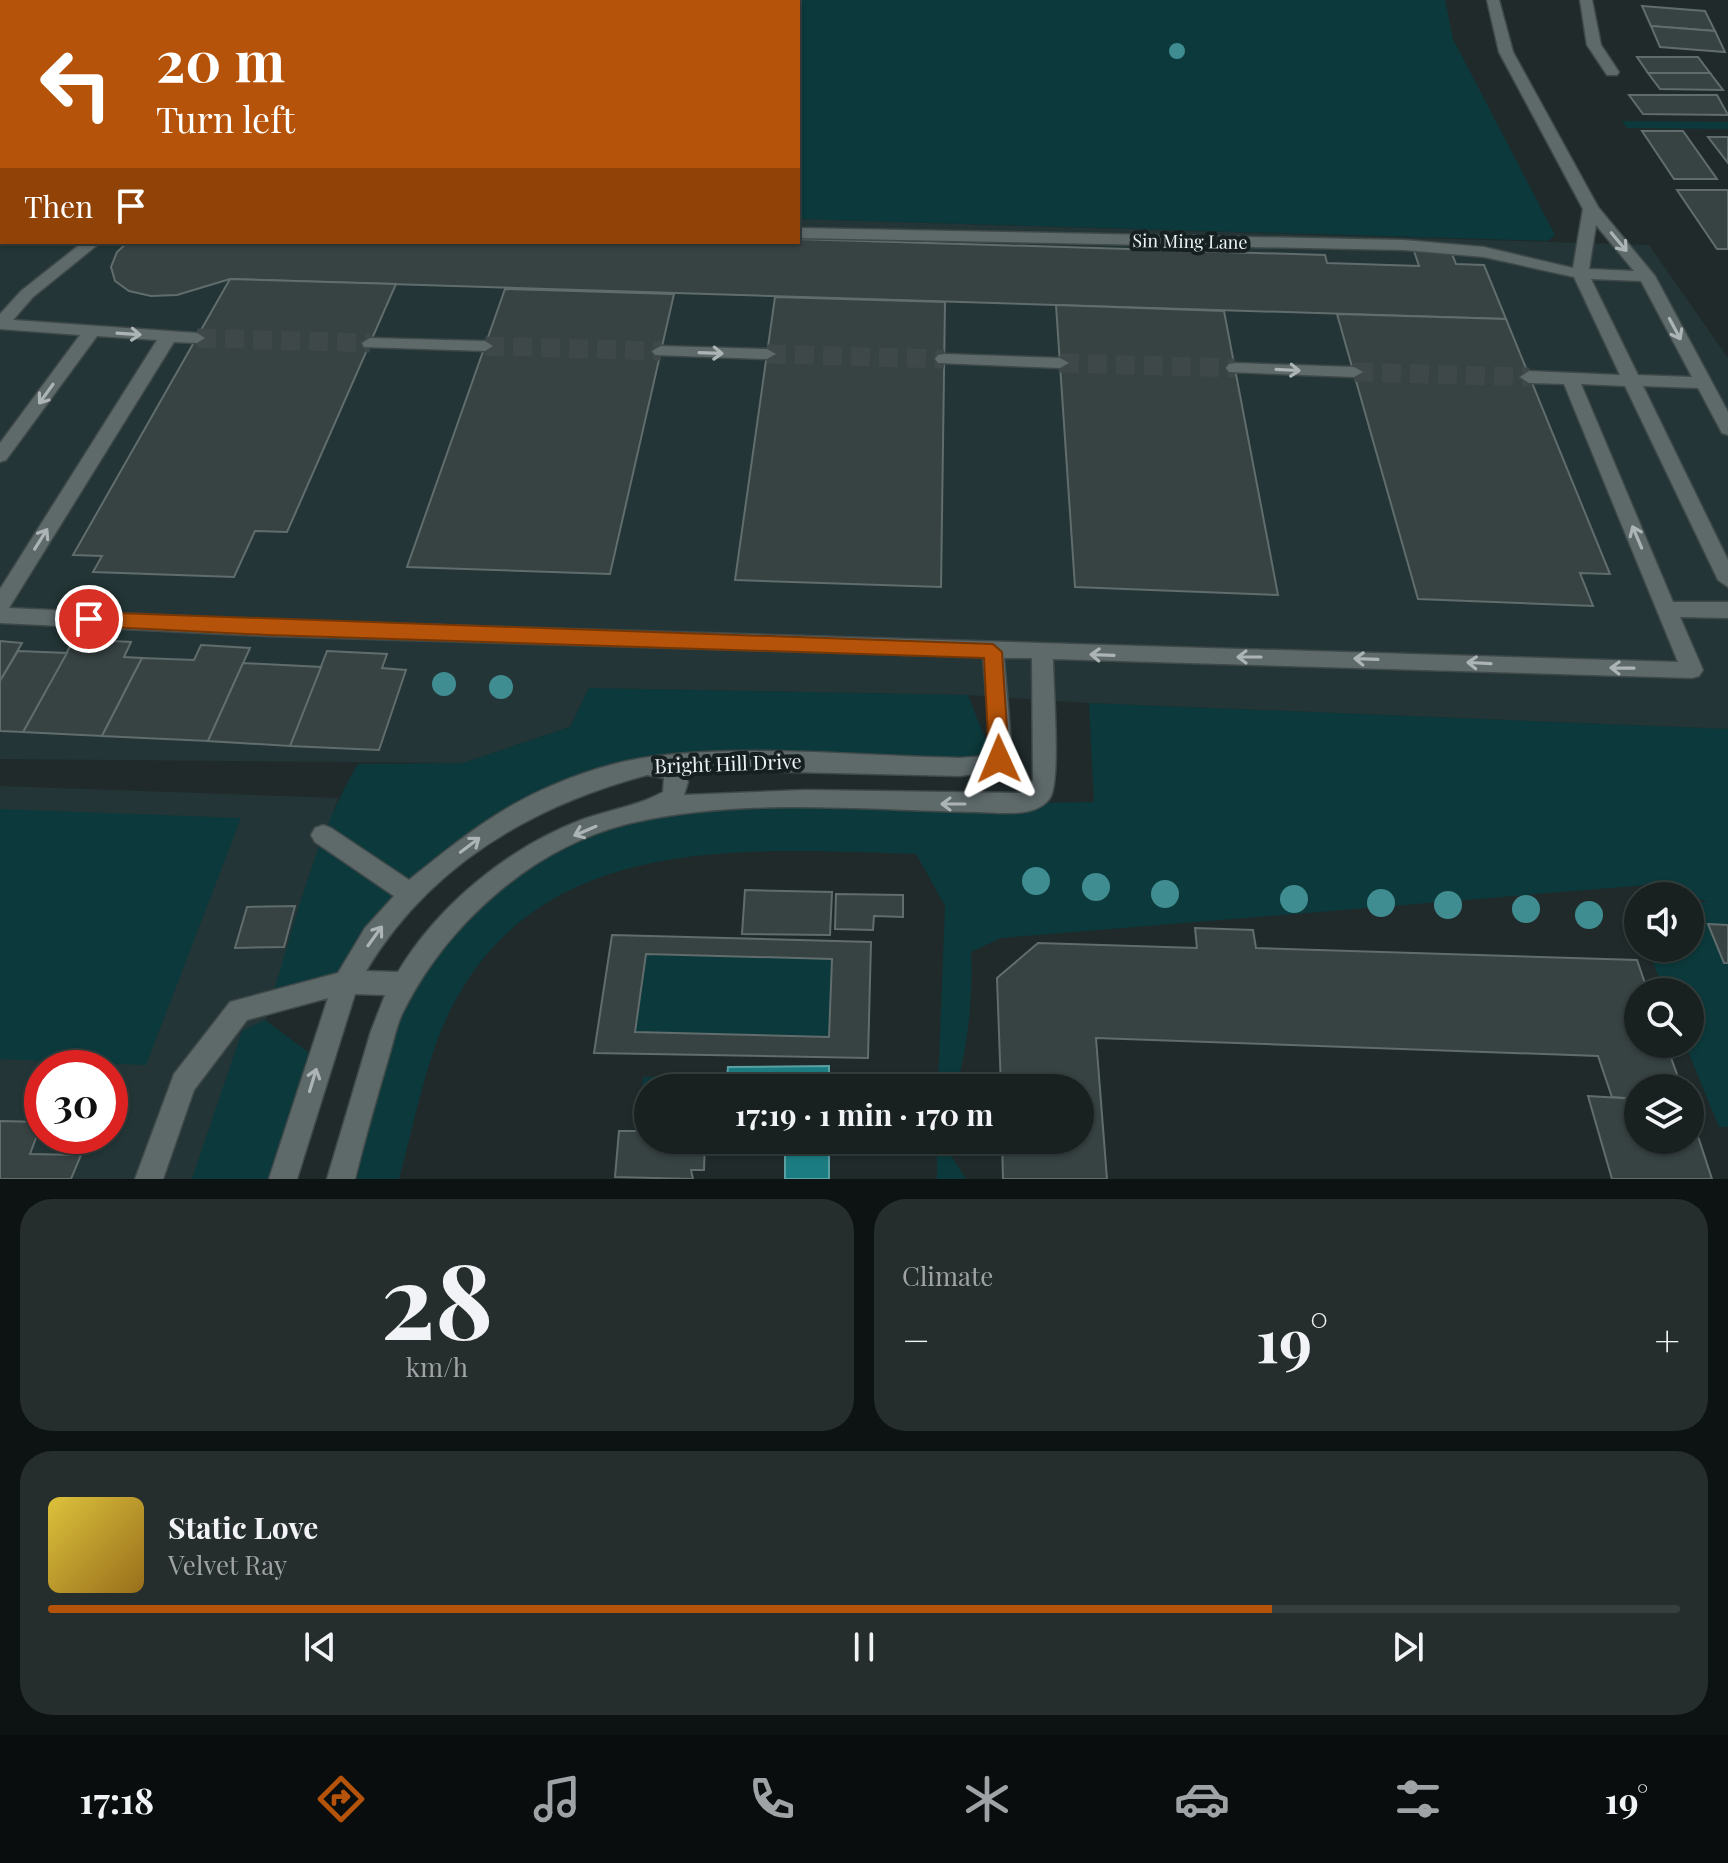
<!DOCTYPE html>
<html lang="en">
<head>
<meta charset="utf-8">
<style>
  :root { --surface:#182020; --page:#252d2d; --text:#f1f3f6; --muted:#9fa3a5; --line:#363e3e; --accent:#b45309 }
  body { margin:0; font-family:"Playfair Display",serif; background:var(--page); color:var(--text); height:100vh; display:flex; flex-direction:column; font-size:30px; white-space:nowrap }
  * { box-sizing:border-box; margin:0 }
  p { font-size:26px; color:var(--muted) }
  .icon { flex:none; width:44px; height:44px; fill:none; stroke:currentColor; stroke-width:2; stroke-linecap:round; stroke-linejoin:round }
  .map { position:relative; height:1179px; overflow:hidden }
  .sheet { display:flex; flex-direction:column; gap:20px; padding:20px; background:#0d1212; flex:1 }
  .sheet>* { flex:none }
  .guide { position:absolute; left:0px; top:0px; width:800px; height:244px; box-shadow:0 2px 6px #0004,0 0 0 2px var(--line); background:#b45309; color:#fff; overflow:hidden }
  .buttons { position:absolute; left:1624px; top:882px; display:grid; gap:16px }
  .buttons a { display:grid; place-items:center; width:80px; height:80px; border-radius:50%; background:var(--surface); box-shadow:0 2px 6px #0004,0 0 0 2px var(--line); font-size:40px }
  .speed { position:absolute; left:24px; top:1050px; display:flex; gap:16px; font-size:40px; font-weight:700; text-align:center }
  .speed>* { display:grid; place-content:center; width:104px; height:104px; border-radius:50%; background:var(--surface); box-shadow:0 2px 6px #0004,0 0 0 2px var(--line); line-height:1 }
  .speed .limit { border:12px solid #d22; background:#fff; color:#111 }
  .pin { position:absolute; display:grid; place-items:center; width:68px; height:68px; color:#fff; margin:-34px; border:4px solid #fff; border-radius:50%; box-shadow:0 2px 8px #0007 }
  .me { position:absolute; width:88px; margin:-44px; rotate:359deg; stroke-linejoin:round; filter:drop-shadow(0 0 6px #0008) }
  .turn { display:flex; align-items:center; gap:28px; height:168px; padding:0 24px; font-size:36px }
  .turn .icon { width:104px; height:104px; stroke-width:2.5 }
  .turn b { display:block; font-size:56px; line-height:68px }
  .then { display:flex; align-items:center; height:76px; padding:0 24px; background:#0003; gap:16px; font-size:30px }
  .big { font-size:60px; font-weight:700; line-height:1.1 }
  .sheet .tile { flex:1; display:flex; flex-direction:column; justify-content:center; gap:12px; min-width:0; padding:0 28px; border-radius:32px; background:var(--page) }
  .sheet .dial { align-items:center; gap:0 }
  .dial b { font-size:104px; line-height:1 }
  .song { display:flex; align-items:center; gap:24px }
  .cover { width:96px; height:96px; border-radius:12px; background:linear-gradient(135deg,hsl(50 70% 55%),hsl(40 70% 35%)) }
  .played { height:8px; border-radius:4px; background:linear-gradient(90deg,var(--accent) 75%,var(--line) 75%) }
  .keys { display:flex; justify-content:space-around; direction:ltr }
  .heat { display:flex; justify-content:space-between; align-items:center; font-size:44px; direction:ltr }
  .sheet .tiles { flex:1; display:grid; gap:20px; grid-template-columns:1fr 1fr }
  .tile:last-child { grid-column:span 2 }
  .trip { position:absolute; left:634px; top:1074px; width:460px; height:80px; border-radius:40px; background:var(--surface); box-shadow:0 2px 6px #0004,0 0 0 2px var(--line); font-weight:700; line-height:80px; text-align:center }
  .dock { display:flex; height:128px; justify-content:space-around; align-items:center; background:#0a0d0d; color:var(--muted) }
  .dock .icon { width:56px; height:56px }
  .dock .active { color:var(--accent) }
  .dock b { font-size:36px; color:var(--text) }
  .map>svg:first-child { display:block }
  .built { fill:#233536; fill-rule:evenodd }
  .green { fill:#0c393b }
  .water { fill:#1b7d81; stroke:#5aa0a3; stroke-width:2 }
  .building { fill:#374242; stroke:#616c6d; stroke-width:2; fill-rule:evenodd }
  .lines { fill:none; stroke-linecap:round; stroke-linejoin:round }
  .minor-tunnel { stroke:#3f4849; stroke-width:19; stroke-dasharray:19 9; stroke-linecap:butt }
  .minor-casing { stroke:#3f4949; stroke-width:3 }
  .minor { fill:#5e696a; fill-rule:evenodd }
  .tree { fill:#408d91 }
  .oneway { stroke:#acb4b5 }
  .route { fill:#b45309; stroke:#753606; stroke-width:2 }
  .labels { text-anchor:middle; stroke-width:8; stroke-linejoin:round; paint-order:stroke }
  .far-street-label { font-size:18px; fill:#ecf2f3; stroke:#172021 }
  .street-label { font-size:20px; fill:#ecf2f3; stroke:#172021 }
</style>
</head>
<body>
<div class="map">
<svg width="1728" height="1179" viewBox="0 0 1728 1179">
  <rect width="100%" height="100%" fill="#202a2b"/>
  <g class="built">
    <path d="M798 219 1649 245 1728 358V729L1089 703 968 695 590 688 570 727 463 763 0 759V247L8 242H798Z"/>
    <path d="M0 786 338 798 214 1179H0ZM42 1068H110V1136H42Z"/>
  </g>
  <g class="green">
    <path d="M377 0H1445L1453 39 1555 235 1548 241 798 219V2H374Z"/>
    <path d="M1622 121 1728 122V129L1627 128Z"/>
    <path d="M589 688 968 695 995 764 647 766 472 842 346 982 271 1000C296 921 315 836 358 764L463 763 570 727Z"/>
    <path d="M1089 703 1728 729V1127H1719L1685 1044H1690V992H1665L1647 948H1690V902H1709L1647 885 1001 938 971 952C973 996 968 1046 956 1088H938L945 906 916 854C754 850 554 830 459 994 427 1048 416 1119 399 1179H346L417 965 540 853 671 807 1094 802Z"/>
    <path d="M0 809 241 818 146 1065 0 1059Z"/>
    <path d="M646 954 832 959 829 1037 635 1032Z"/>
    <path d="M265 1020 316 1058 280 1179H192L242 1031Z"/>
    <path d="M715 1075V1088H648V1115L640 1116 643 1077Z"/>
    <path d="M937 1140H947L952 1157 966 1179H937Z"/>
  </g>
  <g class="water">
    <path d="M829 1066V1088H726L728 1067Z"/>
    <rect x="785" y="1140" width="44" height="39"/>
  </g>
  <g class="building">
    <path d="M1642 6 1705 11 1715 31 1651 26Z"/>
    <path d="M1651 26 1715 31 1725 52 1660 47Z"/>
    <path d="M1637 57H1698L1710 73H1648Z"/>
    <path d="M1648 73H1710L1723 90 1660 89Z"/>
    <path d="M1629 95H1717L1728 115 1643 114Z"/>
    <path d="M1642 131H1683L1717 179H1674Z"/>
    <path d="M1708 137H1728V163Z"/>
    <path d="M1677 190H1728V249H1717Z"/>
    <path d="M798 239 1325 255 1327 263 1419 266 1413 248 1450 249 1456 264 1484 265 1506 319 230 279 177 295 151 296 129 291 115 281 111 267 117 252 128 242Z"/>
    <path d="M230 279 396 284 287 532 255 531 234 577 93 572 102 556 73 555Z"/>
    <path d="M505 289 674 294 610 574 407 567Z"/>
    <path d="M775 297 945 302 941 587 735 580Z"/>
    <path d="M1056 305 1224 311 1278 595 1075 587Z"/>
    <path d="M1337 314 1506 319 1610 574 1580 573 1593 606 1418 599Z"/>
    <path d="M74 639 131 642 124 657 142 658 102 736 23 732Z"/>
    <path d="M0 641 22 643 0 681Z"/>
    <path d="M201 645 250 648 208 741 102 736 142 658 194 660Z"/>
    <path d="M18 651 67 653 23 732 0 731V681Z"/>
    <path d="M327 651 387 654 382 668 406 670 379 750 290 746Z"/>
    <path d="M243 663 321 667 290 746 208 741Z"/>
    <path d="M745 890 832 892 830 935 742 934Z"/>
    <path d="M836 894 903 895V917L874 916 873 930 835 929Z"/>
    <path d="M295 906 284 947 235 948 247 907Z"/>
    <path d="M1708 924 1728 925V963H1724Z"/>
    <path d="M1195 928 1253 930 1256 948 1637 960 1648 992H1638V1044H1666L1682 1088H1638V1099L1612 1097 1598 1056 1096 1038 1107 1179H1003L1002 1140H1080V1088H1001L997 978 1038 943 1197 948Z"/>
    <path d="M612 935 871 942 868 1058 594 1053ZM646 954 832 959 829 1037 635 1032Z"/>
    <path d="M1588 1096 1638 1099V1140H1690V1112L1712 1179H1612Z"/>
    <path d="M644 1120H648V1140H705L704 1170H691L693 1179 615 1177 619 1131H643Z"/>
    <path d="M0 1121 42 1122 30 1154 81 1155 71 1179H0Z"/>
  </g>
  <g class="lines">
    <g class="minor-tunnel">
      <path d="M197 338 370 343"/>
      <path d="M485 346 661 351"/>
      <path d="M767 354 944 359"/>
      <path d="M1060 363 1235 368"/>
      <path d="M1354 372 1529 377"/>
    </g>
    <defs>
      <g id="minor">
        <path d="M1487 0H1499L1513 52 1598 207 1655 276 1728 412V435L1722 433 1698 388 1643 386 1728 560V587L1718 580 1625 386 1581 384 1673 602H1728V618L1680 617 1703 670 1699 676 1692 678 1053 659C1053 684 1061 781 1050 798 1036 819 998 812 976 812 862 810 743 797 631 823 534 846 448 923 404 1010 396 1025 394 1041 389 1056 377 1097 365 1138 355 1179H327L371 1031 385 995 355 994 297 1179H269L328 998 247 1020 194 1090 163 1179H135L174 1074 230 1002 338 973 365 928 394 896 315 842 311 835 315 828 323 825 331 828 409 880C444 852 478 824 518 802 557 781 605 763 650 757 746 744 861 756 960 758L987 756 989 727 983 657 268 636 0 623V589L157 340 97 336 6 460 0 462V443L80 335 0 329V314L21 291 83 242H101L33 297 13 320 197 333 205 338 197 343 174 342 9 608 268 620 1678 662 1564 384 1529 383 1520 377 1529 371 1620 375 1574 277 1484 257 1404 250 798 238V228L1404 240 1484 247 1573 268 1583 209 1499 52ZM1596 225 1634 271 1589 269ZM1591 279 1641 281 1692 377 1638 375ZM1004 658H1032L1033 779 1031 788 1024 793 805 790 684 795 688 782 684 772 711 770 960 776 1003 770 1011 742ZM647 775 664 778 663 792C638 806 608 810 581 820 508 848 438 905 398 972L366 971C429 866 531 806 647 775Z"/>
        <path d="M1580 0H1592L1601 45 1619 72 1617 75H1607L1587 45Z"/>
        <rect x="0" y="16" width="2" height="8"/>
        <path d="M0 113H2L0 122Z"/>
        <path d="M370 338 485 341 493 346 485 351 364 347 362 343Z"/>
        <path d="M661 346 767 349 776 354 767 359 655 355 652 351Z"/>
        <path d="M944 354 1060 358 1069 363 1060 368 938 363 935 359 938 355Z"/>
        <path d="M1235 363 1354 367 1363 372 1354 377 1229 372 1226 368 1229 364Z"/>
      </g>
    </defs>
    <use href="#minor" class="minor-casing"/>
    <use href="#minor" class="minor"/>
  </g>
  <g class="tree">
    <circle cx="1177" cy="51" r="8"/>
    <circle cx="444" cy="684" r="12"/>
    <circle cx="501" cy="687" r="12"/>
    <circle cx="1036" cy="881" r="14"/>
    <circle cx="1096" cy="887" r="14"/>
    <circle cx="1165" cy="894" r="14"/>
    <circle cx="1294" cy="899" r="14"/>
    <circle cx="1381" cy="903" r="14"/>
    <circle cx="1448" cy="905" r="14"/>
    <circle cx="1526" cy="909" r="14"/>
    <circle cx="1589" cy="915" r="14"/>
  </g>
  <defs><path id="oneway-shaft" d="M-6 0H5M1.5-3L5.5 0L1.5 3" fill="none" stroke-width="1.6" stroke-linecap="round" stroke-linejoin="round" transform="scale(2)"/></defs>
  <g class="oneway">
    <use href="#oneway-shaft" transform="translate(1619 242) rotate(50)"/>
    <use href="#oneway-shaft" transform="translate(1675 329) rotate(62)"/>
    <use href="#oneway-shaft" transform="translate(129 334) rotate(4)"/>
    <use href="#oneway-shaft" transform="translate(711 353) rotate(2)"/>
    <use href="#oneway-shaft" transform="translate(1288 370) rotate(3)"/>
    <use href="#oneway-shaft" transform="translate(46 394) rotate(126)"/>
    <use href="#oneway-shaft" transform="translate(1637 537) rotate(-113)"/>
    <use href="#oneway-shaft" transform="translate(41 539) rotate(-58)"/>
    <use href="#oneway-shaft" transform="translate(1102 655) rotate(-178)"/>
    <use href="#oneway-shaft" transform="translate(1249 657) rotate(-180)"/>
    <use href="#oneway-shaft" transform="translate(1366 659) rotate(-178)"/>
    <use href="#oneway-shaft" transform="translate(1479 663) rotate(-177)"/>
    <use href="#oneway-shaft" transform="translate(1622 668) rotate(-179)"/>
    <use href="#oneway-shaft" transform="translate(953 804) rotate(-180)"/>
    <use href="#oneway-shaft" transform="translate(585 831) rotate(157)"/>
    <use href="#oneway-shaft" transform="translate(470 845) rotate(-37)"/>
    <use href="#oneway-shaft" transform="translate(375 936) rotate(-54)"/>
    <use href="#oneway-shaft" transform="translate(313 1080) rotate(-73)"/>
  </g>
  <path class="route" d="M89 612 993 644 1002 652 1009 759 999 767 989 759 984 658 268 635 89 626 80 619Z"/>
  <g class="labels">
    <g class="far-street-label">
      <text transform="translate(1190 242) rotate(1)" y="6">Sin Ming Lane</text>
    </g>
    <g class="street-label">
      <text transform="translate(728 764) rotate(-2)" y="7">Bright Hill Drive</text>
    </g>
  </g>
</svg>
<div class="buttons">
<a><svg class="icon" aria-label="sound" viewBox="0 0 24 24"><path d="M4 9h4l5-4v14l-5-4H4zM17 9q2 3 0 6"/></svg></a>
<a><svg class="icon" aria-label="search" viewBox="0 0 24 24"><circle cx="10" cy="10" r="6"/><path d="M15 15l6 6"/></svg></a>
<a><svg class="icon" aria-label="layers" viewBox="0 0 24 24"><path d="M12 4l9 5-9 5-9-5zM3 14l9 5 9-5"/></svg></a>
</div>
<div class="speed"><div class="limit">30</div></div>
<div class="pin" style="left:89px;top:619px;background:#d93025"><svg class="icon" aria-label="arrive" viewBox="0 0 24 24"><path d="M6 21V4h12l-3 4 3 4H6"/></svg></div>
<svg class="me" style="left:999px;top:759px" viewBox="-20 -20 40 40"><path d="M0-17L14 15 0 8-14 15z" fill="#b45309" stroke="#fff" stroke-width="4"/></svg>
<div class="trip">17:19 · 1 min · 170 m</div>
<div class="guide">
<div class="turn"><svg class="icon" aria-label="left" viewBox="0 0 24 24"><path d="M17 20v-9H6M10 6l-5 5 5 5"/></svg><div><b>20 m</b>Turn left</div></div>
<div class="then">Then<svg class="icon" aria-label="arrive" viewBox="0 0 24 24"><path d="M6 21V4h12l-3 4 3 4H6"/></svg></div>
</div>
</div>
<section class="sheet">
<div class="tiles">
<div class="tile dial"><b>28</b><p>km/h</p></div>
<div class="tile"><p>Climate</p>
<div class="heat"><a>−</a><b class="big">19°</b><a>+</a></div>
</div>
<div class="tile">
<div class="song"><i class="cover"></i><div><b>Static Love</b><p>Velvet Ray</p></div></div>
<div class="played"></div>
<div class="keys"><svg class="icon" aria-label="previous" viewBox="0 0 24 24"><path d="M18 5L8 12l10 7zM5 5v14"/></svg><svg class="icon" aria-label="pause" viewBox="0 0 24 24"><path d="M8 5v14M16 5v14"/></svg><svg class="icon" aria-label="next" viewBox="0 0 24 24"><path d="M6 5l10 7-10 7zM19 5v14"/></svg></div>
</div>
</div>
</section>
<nav class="dock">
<b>17:18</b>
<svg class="icon active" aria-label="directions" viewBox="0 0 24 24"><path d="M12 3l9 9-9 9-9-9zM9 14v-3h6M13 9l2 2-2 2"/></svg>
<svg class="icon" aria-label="music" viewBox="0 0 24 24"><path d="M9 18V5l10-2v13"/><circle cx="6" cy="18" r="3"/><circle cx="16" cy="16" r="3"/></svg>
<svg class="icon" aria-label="phone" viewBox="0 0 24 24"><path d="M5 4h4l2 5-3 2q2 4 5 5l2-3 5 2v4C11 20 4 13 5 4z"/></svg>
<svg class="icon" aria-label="climate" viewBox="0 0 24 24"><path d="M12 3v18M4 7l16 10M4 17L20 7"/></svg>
<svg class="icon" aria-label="car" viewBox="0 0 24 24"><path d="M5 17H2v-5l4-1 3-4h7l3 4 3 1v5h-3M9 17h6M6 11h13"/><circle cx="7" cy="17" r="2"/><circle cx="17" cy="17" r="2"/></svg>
<svg class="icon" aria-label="filters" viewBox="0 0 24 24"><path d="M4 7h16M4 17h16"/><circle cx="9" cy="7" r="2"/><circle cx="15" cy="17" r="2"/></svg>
<b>19°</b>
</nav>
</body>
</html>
